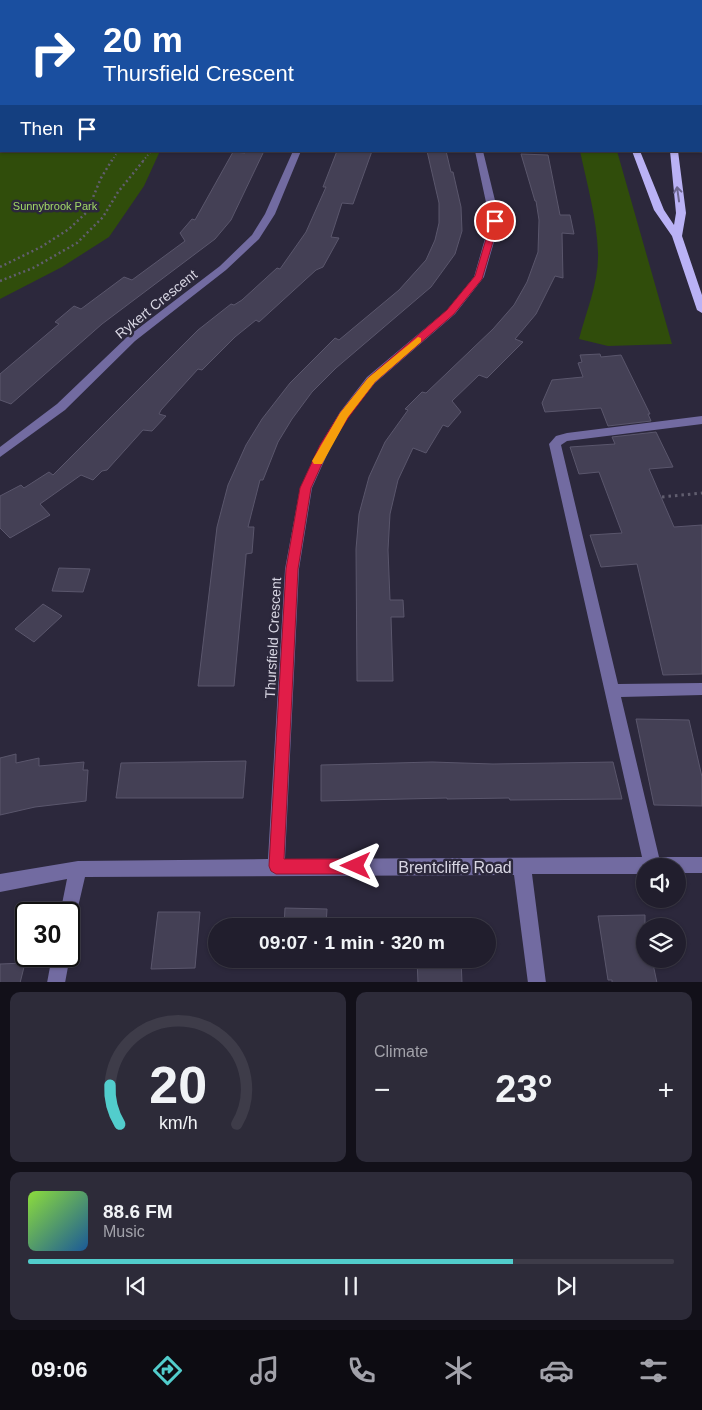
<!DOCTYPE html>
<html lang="en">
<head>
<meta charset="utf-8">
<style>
  :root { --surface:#211e2d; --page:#2d2b39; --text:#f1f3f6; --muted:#a2a2aa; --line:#3e3c49; --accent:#52cdcc }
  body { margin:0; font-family:Helvetica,sans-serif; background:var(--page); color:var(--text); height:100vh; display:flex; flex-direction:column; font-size:19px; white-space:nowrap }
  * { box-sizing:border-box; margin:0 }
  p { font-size:16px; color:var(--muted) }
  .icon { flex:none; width:28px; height:28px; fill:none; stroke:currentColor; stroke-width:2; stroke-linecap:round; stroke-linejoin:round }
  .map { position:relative; height:982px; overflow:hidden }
  .sheet { display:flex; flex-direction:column; gap:10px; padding:10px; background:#121019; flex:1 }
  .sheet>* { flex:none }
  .banner { position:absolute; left:0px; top:0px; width:702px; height:152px; box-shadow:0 1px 4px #0004,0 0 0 1px var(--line); background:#1a4fa0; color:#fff; overflow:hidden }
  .controls { position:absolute; left:636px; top:858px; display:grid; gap:10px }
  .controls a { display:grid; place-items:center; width:50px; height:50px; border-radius:50%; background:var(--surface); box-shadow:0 1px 4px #0004,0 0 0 1px var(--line); font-size:25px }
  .speed { position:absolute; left:15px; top:902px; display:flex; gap:10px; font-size:25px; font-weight:700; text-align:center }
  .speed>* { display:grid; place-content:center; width:65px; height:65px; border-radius:50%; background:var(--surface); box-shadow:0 1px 4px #0004,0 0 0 1px var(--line); line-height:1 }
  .speed .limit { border:2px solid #111; border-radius:8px; background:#fff; color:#111 }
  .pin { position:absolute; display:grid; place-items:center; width:42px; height:42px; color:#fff; margin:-21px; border:2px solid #fff; border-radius:50%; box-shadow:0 1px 5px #0007 }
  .me { position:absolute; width:55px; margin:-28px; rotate:270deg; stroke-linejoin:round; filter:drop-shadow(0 0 4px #0008) }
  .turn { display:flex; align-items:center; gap:18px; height:105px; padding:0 20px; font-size:22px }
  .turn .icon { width:65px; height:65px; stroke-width:2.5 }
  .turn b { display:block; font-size:35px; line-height:42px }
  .then { display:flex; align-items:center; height:48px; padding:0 20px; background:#0003; gap:10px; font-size:19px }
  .big { font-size:38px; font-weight:800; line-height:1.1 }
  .sheet .card { flex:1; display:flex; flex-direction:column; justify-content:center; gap:8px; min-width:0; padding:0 18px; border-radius:10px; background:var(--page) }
  .sheet .dial { align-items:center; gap:0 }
  .dial svg { height:130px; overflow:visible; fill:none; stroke:var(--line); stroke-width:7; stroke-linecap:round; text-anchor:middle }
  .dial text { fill:var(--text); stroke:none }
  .song { display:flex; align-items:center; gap:15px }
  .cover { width:60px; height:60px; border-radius:8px; background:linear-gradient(135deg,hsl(90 70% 55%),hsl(210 70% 35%)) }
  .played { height:5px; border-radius:2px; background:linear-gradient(90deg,var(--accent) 75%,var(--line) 75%) }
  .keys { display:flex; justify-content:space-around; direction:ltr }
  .heat { display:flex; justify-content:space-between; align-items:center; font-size:28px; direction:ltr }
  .sheet .tiles { flex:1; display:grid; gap:10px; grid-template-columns:1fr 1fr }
  .card:last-child { grid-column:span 2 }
  .trip { position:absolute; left:208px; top:918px; width:288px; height:50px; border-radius:25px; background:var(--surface); box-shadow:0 1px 4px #0004,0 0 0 1px var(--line); font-weight:800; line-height:50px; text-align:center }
  .menu { display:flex; height:80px; justify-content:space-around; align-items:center; background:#0d0c12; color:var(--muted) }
  .menu .icon { width:35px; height:35px }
  .menu .on { color:var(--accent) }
  .menu b { font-size:22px; color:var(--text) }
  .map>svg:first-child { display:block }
  .green { fill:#304d0b }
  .building { fill:#444055; stroke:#5a566c }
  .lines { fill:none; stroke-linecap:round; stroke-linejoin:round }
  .path-far2 { stroke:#615e6f; stroke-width:2; stroke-dasharray:1 2.5; stroke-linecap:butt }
  .path-far1 { stroke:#615e6f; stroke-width:2.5; stroke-dasharray:2 3; stroke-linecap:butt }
  .path { stroke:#615e6f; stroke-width:3; stroke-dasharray:2.5 4; stroke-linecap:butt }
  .minor { fill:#726ba1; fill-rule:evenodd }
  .major { fill:#bab2f5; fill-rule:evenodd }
  .oneway { stroke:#6c668f }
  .route { fill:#e11d48; stroke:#92132f }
  .slow { fill:#f59e0b }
  .labels { text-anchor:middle; stroke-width:5; stroke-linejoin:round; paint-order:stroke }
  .far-park-label { font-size:11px; fill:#a1d867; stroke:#2c283c }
  .street-label { font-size:14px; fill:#d8d6e3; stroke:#2c283c }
  .near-street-label { font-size:16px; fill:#d8d6e3; stroke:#2c283c }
</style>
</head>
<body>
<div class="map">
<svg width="702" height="983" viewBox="0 0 702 983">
  <rect width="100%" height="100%" fill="#2c283c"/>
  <g class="green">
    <path d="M0 0H551V1H1V151H160L144 186 109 237 62 267 0 299Z"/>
    <path d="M580 151H617L672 344 608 346 579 339C586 312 599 282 598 253 597 219 587 184 580 151Z"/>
  </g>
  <g class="building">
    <path d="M246 151H264L231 220 215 239 102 324 11 404 0 400V374L59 324 55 322 74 306 81 309 124 277 132 280 185 241 180 233 192 219 195 220 233 152 245 153Z"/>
    <path d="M337 151H372L353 204 342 203 331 237 339 238 323 267 316 270 259 322 256 320 235 337 202 370 198 369 161 410 159 414 166 416 152 431 143 430 107 470 102 471 93 480 81 475 40 504 50 515 10 538 0 528V496L21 485 24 488 49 472 53 475 198 330 231 304 234 305 242 300 277 268 280 269 306 232 326 187H323Z"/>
    <path d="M427 151H446L451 172H453L461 207 462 231 455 254 431 287 336 368 312 392 292 419 278 442 263 480H260L248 527H254L252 553 246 554V556L234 686H198L217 527 228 485 246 445 262 419 290 383 335 338 339 340 399 290 426 260 435 240 439 223V203Z"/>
    <path d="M521 154 548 155 560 215H570L574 234 562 233 563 278 555 276 536 314 515 339 523 342 487 378 479 375 452 401 461 412 448 427 443 425 426 453 413 448 398 480 390 514 388 550 390 600H403L404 617H391L393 681H357L356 549 359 514 369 477 385 442 408 410 405 409 422 392 426 393 493 329 514 305 527 282 538 252 539 220 536 201H535Z"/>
    <path d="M600 354 601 357 621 355 650 414H648L651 421 608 426 601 408 545 412 542 403 552 380 583 377 578 363 582 362 580 355Z"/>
    <path d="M656 432 673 467 649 469 674 527 702 525V674L663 675 637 564 601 567 590 535 622 533 599 472 579 474 570 447 615 444 612 437Z"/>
    <path d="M59 568 90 569 83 592 52 591Z"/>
    <path d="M43 604 62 616 34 642 15 629Z"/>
    <path d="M636 719 689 720 702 777V806L654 805Z"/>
    <path d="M16 754V763L39 758V766L84 762 83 770H88L86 801 35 807 0 815V758Z"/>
    <path d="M246 761 243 798H116L121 763Z"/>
    <path d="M432 762 493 764 613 762 622 799 510 800 509 798 447 799V798L321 801V765Z"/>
    <path d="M285 908 327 909 326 926H284Z"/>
    <path d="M158 912H200L195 968 151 969Z"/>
    <path d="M645 915V959H652L657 983H612V980H608L598 916Z"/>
    <path d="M417 959H461L462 983H418Z"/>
    <path d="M25 963 20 983H0V964Z"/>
  </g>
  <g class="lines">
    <g class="path-far2">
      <path d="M697 0 700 1"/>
      <path d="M151 1 153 0"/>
      <path d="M112 161 118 151"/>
      <path d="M143 161 151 151"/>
    </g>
    <g class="path-far1">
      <path d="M0 267 41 247 69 229 87 212 101 178 112 160"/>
      <path d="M0 281 33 268 77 243 103 217 118 192 144 160"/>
    </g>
    <path class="path" d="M662 497 702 493"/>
    <g class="minor">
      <rect x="624" y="0" width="6" height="1"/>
      <rect x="701" y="104" width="1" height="6"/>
      <rect x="701" y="136" width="1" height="4"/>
      <path d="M293 151H301L275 214 259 239 226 270 135 341 65 410 0 457V447L57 404 127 337 220 266 252 235 265 214Z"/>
      <path d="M475 151H483L500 221 484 277 455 314 375 383 348 417 330 448 312 488 299 569 285 859 642 857 549 444 556 436 567 433 702 416V424L567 441 561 445 618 684 702 683V695L621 697 659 857H702V873H678V866H645V874H532L546 983H528L514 875 85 877 75 920 69 923V914H60L67 879 0 892V874L78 861 268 859 285 569 300 488 320 445 340 412 367 377 447 310 474 277 490 221Z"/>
      <path d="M69 953 70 956 65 983H47L52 956H69Z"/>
    </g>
    <g class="major">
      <path d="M564 0H571V1H565Z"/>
      <path d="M591 0H598V1H592Z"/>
      <path d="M632 151H640L664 210 674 225 676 213 670 151H678L686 213 682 236 702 295V313L697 310 672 236 654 210Z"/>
    </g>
  </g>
  <defs><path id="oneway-shaft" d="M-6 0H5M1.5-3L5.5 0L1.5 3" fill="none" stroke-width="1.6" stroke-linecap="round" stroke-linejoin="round" transform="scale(1.25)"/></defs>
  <use class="oneway" href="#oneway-shaft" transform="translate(678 194) rotate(-98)"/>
  <path class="route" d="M492 219 499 221 482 279 454 314 375 382 348 418 329 448 311 488 298 569 284 859H356L361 861 363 866 361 872 356 874H276L271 871 269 866 286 569 300 488 320 445 340 413 368 378 447 310 475 276Z"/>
  <path class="slow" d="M418 337 421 338V342L375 382 348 417 322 464H314L312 461 340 413 368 378Z"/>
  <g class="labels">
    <g class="far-park-label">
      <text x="55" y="210">Sunnybrook Park</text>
    </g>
    <g class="street-label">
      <text transform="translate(156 304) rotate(-39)" y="5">Rykert Crescent</text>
      <text transform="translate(273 638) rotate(-87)" y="5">Thursfield Crescent</text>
    </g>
    <g class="near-street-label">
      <text x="455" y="873">Brentcliffe Road</text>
    </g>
  </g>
</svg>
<div class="controls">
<a><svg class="icon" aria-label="sound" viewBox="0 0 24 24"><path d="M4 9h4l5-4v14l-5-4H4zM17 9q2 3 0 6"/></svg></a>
<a><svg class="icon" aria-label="layers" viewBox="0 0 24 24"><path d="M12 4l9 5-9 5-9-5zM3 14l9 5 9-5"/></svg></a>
</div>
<div class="speed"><div class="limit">30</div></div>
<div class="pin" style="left:495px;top:221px;background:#d93025"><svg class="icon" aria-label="arrive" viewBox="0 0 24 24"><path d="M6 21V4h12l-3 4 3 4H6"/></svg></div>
<svg class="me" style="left:356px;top:866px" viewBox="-20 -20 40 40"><path d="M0-17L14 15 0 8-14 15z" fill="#e11d48" stroke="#fff" stroke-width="4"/></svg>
<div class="trip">09:07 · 1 min · 320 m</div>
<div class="banner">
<div class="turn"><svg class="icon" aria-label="right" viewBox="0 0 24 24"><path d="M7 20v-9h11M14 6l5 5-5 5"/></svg><div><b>20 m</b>Thursfield Crescent</div></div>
<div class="then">Then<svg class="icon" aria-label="arrive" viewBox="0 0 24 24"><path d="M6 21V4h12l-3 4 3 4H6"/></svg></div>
</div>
</div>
<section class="sheet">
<div class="tiles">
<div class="card dial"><svg viewBox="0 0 100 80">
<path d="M14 69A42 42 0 1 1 86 69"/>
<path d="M14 69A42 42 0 0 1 8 45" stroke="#52cdcc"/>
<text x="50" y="56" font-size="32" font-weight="700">20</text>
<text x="50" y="72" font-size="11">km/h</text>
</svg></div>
<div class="card"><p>Climate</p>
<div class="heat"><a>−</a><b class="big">23°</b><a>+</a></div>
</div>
<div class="card">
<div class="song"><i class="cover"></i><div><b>88.6 FM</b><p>Music</p></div></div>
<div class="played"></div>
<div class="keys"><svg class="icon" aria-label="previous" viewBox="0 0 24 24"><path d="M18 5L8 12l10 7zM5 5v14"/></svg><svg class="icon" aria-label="pause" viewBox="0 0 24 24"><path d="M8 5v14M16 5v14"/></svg><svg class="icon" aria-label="next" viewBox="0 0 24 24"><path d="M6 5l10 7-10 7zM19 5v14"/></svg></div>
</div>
</div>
</section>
<nav class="menu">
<b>09:06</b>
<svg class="icon on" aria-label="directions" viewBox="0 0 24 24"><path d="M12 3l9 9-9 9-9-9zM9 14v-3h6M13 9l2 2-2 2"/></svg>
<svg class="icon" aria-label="music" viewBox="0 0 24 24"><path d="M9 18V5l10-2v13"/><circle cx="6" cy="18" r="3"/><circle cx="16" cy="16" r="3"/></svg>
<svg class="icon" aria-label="phone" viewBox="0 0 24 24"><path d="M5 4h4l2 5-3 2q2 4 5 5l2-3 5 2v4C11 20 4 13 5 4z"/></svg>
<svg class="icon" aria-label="climate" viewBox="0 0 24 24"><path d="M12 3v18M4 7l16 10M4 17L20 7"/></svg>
<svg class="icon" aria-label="car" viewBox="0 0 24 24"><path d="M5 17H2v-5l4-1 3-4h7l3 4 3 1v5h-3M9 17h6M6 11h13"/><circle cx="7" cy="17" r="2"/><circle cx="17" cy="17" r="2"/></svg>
<svg class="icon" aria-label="filters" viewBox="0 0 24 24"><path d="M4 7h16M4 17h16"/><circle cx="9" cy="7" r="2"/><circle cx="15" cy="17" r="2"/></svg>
</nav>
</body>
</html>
